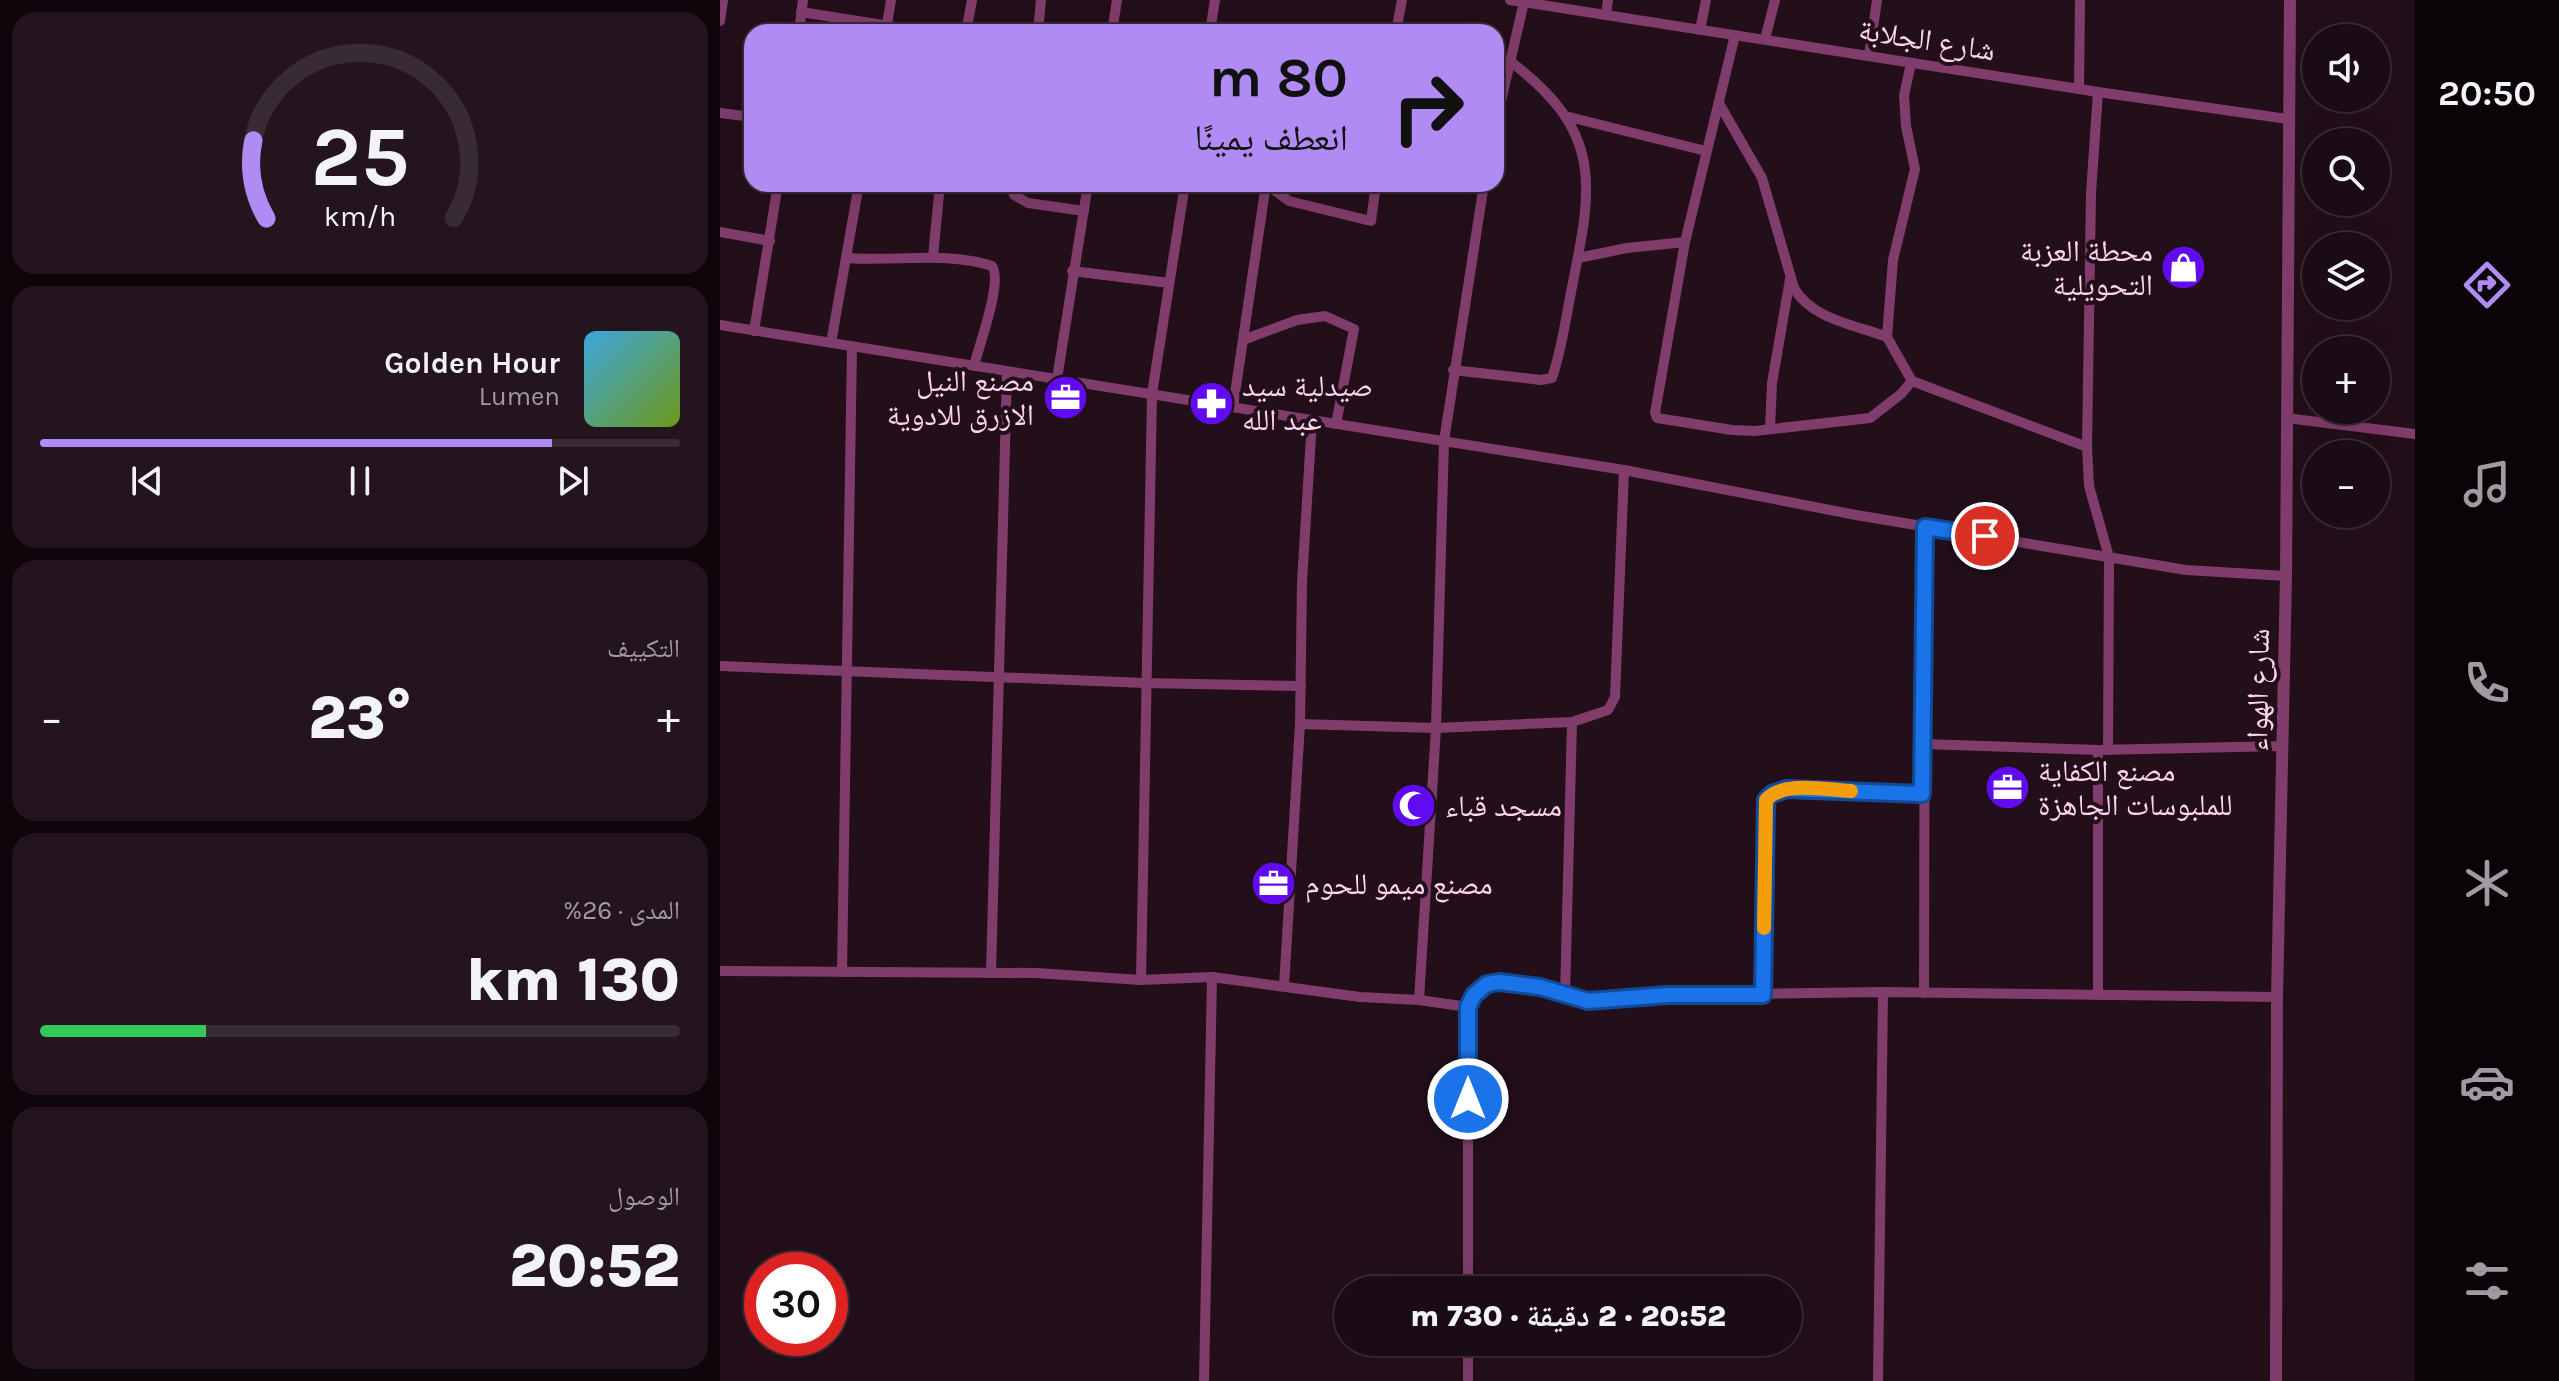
<!DOCTYPE html>
<html lang="ar">
<head>
<meta charset="utf-8">
<style>
  :root { --surface:#1a0b14; --page:#23141d; --text:#f1f3f6; --muted:#9f9ba0; --line:#382b34; --accent:#b08bf4 }
  body { margin:0; font-family:Karla,"Noto Naskh Arabic",sans-serif; background:var(--page); color:var(--text); direction:rtl; height:100vh; display:flex; flex-direction:column; font-size:30px; white-space:nowrap }
  * { box-sizing:border-box; margin:0 }
  p { font-size:26px; color:var(--muted) }
  .icon { flex:none; width:44px; height:44px; fill:none; stroke:currentColor; stroke-width:2; stroke-linecap:round; stroke-linejoin:round }
  .map { position:relative; flex:1; overflow:hidden; direction:ltr }
  .side { display:flex; flex-direction:column; gap:12px; padding:12px; background:#0e060b; width:720px }
  .side>* { flex:none }
  .guide { position:absolute; left:24px; top:24px; width:760px; height:168px; border-radius:24px; box-shadow:0 8px 32px #0002,0 0 0 2px var(--line); direction:rtl; background:#b08bf4; color:#111; overflow:hidden }
  .controls { position:absolute; left:1582px; top:24px; display:grid; gap:16px }
  .controls a { display:grid; place-items:center; width:88px; height:88px; border-radius:50%; background:var(--surface); box-shadow:0 8px 32px #0002,0 0 0 2px var(--line); font-size:40px }
  .speed { position:absolute; left:24px; top:1252px; display:flex; gap:16px; font-size:40px; font-weight:700; text-align:center }
  .speed>* { display:grid; place-content:center; width:104px; height:104px; border-radius:50%; background:var(--surface); box-shadow:0 8px 32px #0002,0 0 0 2px var(--line); line-height:1 }
  .speed .limit { border:12px solid #d22; background:#fff; color:#111 }
  .pin { position:absolute; display:grid; place-items:center; width:68px; height:68px; color:#fff; margin:-34px; border:4px solid #fff; border-radius:50%; box-shadow:0 2px 8px #0007 }
  .me { position:absolute; width:88px; margin:-44px; rotate:0deg; stroke-linejoin:round; filter:drop-shadow(0 0 6px #0008) }
  .turn { display:flex; align-items:center; gap:28px; height:168px; padding:0 24px; font-size:36px }
  .turn .icon { width:104px; height:104px; stroke-width:2.5 }
  .turn b { display:block; font-size:56px; line-height:68px }
  .big { font-size:60px; font-weight:800; line-height:1.1 }
  .side .tile { flex:1; display:flex; flex-direction:column; justify-content:center; gap:12px; min-width:0; padding:0 28px; border-radius:24px; background:var(--page) }
  .side .dial { align-items:center; gap:0 }
  .dial svg { height:208px; overflow:visible; fill:none; stroke:var(--line); stroke-width:7; stroke-linecap:round; text-anchor:middle }
  .dial text { fill:var(--text); stroke:none }
  .song { display:flex; align-items:center; gap:24px }
  .cover { width:96px; height:96px; border-radius:12px; background:linear-gradient(135deg,hsl(200 70% 55%),hsl(80 70% 35%)) }
  .played { height:8px; border-radius:4px; background:linear-gradient(90deg,var(--accent) 80%,var(--line) 80%) }
  .keys { display:flex; justify-content:space-around; direction:ltr }
  .heat { display:flex; justify-content:space-between; align-items:center; font-size:44px; direction:ltr }
  .charge { height:12px; border-radius:6px; background:linear-gradient(90deg,#34c759 26%,var(--line) 0) }
  .trip { position:absolute; left:614px; top:1276px; width:468px; height:80px; border-radius:40px; background:var(--surface); box-shadow:0 8px 32px #0002,0 0 0 2px var(--line); font-weight:800; line-height:80px; text-align:center; direction:rtl }
  main { display:flex; flex:1; min-height:0 }
  .tab-bar { display:flex; flex-direction:column; width:144px; justify-content:space-around; align-items:center; background:#0a0408; color:var(--muted) }
  .tab-bar .icon { width:56px; height:56px }
  .tab-bar .current { color:var(--accent) }
  .tab-bar b { font-size:36px; color:var(--text) }
  .map>svg:first-child { display:block }
  .lines { fill:none; stroke-linecap:round; stroke-linejoin:round }
  .minor { stroke:#803c6b; stroke-width:10 }
  .tertiary { stroke:#803c6b; stroke-width:12 }
  .route-casing { stroke:#114b97; stroke-width:20 }
  .route { stroke:#1a73e8; stroke-width:14 }
  .slow { stroke:#f59e0b; stroke-width:14 }
  .labels { text-anchor:middle; stroke-width:8; stroke-linejoin:round; paint-order:stroke }
  .street-label { font-size:30px; fill:#fdd3ed; stroke:#230f1a }
  .poi-label { font-size:30px; fill:#fdd3ed; stroke:#230f1a; text-anchor:start }
</style>
</head>
<body>
<main>
<nav class="tab-bar">
<b>20:50</b>
<svg class="icon current" aria-label="directions" viewBox="0 0 24 24"><path d="M12 3l9 9-9 9-9-9zM9 14v-3h6M13 9l2 2-2 2"/></svg>
<svg class="icon" aria-label="music" viewBox="0 0 24 24"><path d="M9 18V5l10-2v13"/><circle cx="6" cy="18" r="3"/><circle cx="16" cy="16" r="3"/></svg>
<svg class="icon" aria-label="phone" viewBox="0 0 24 24"><path d="M5 4h4l2 5-3 2q2 4 5 5l2-3 5 2v4C11 20 4 13 5 4z"/></svg>
<svg class="icon" aria-label="climate" viewBox="0 0 24 24"><path d="M12 3v18M4 7l16 10M4 17L20 7"/></svg>
<svg class="icon" aria-label="car" viewBox="0 0 24 24"><path d="M5 17H2v-5l4-1 3-4h7l3 4 3 1v5h-3M9 17h6M6 11h13"/><circle cx="7" cy="17" r="2"/><circle cx="17" cy="17" r="2"/></svg>
<svg class="icon" aria-label="filters" viewBox="0 0 24 24"><path d="M4 7h16M4 17h16"/><circle cx="9" cy="7" r="2"/><circle cx="15" cy="17" r="2"/></svg>
</nav>
<div class="map">
<svg width="1695" height="1381" viewBox="0 0 1695 1381">
  <rect width="100%" height="100%" fill="#230f1a"/>
  <g class="lines">
    <g class="minor">
      <path d="M790 0 1378 92 1568 119"/>
      <path d="M81 12 207 32"/>
      <path d="M886 15 888 0"/>
      <path d="M0 21 3 0"/>
      <path d="M166 30 171 0"/>
      <path d="M980 30 986 0"/>
      <path d="M79 32 83 0"/>
      <path d="M246 32 252 0"/>
      <path d="M318 32 321 0"/>
      <path d="M392 32 397 0"/>
      <path d="M490 32 495 0"/>
      <path d="M676 32 682 0"/>
      <path d="M1015 35 965 242 935 413 937 418 1012 430 1035 431 1150 418 1181 394 1192 381"/>
      <path d="M1045 39 1055 0"/>
      <path d="M1149 56 1157 0"/>
      <path d="M1191 63 1184 96 1186 126 1195 169 1173 260 1167 337 1192 381 1367 447"/>
      <path d="M1359 89 1360 0"/>
      <path d="M1378 92 1371 193 1367 447 1369 486 1389 557 1388 750"/>
      <path d="M1000 105 1042 178 1074 288C1091 319 1136 325 1167 337"/>
      <path d="M0 113 32 117"/>
      <path d="M845 116 986 151"/>
      <path d="M776 123 804 2"/>
      <path d="M291 184 294 195 308 203 364 211"/>
      <path d="M546 184 569 201 651 221 656 184"/>
      <path d="M0 232 50 241"/>
      <path d="M213 257 220 184"/>
      <path d="M126 258C174 262 226 251 272 266 283 282 259 345 254 366"/>
      <path d="M858 258 907 248 965 242"/>
      <path d="M352 271 449 283"/>
      <path d="M0 325 904 470 1136 515 1466 570 1566 576"/>
      <path d="M34 331 58 184"/>
      <path d="M523 340 577 320 605 316 634 329 616 424"/>
      <path d="M111 343 139 184"/>
      <path d="M733 370 821 380 832 378C842 349 846 317 852 287 873 184 883 132 791 62"/>
      <path d="M337 379 368 184"/>
      <path d="M513 407 546 184"/>
      <path d="M1566 418 1695 434"/>
      <path d="M1050 429 1052 383 1070 279"/>
      <path d="M0 666 425 683 581 686"/>
      <path d="M580 724 716 728 852 722 888 710 895 697 904 470"/>
      <path d="M1204 744 1378 750 1563 746"/>
      <path d="M0 971 316 973 421 980 492 977 640 997 699 1000 748 1007 754 995 767 984 779 982 820 987 868 1001 948 995 1163 992 1557 997"/>
      <path d="M122 972 132 346"/>
      <path d="M271 973 287 371"/>
      <path d="M421 980 432 394 465 184"/>
      <path d="M564 986 580 724 582 582 592 420"/>
      <path d="M1204 993 1205 527"/>
      <path d="M1043 995 1046 800 1052 794 1066 789 1202 794"/>
      <path d="M1378 995V750"/>
      <path d="M845 996 852 722"/>
      <path d="M699 1000 716 728 724 441 764 184"/>
      <path d="M748 1290V1007"/>
      <path d="M484 1381 492 977"/>
      <path d="M748 1381V1342"/>
      <path d="M1158 1381 1163 992"/>
    </g>
    <path class="tertiary" d="M1556 1381 1557 997 1566 576 1570 0"/>
  </g>
  <g class="lines">
    <defs>
      <path id="route" d="M748 1099V1007L754 995 767 984 779 982 820 987 868 1001 948 995H1043L1046 800 1052 794 1066 789 1202 794 1205 527 1265 536"/>
    </defs>
    <use href="#route" class="route-casing"/>
    <use href="#route" class="route"/>
    <path class="slow" d="M1044 928 1046 800C1064 780 1106 790 1131 791"/>
  </g>
  <defs>
    <symbol id="shop-disc" viewBox="-11 -11 22 22"><circle r="9.5" fill="#610bf1" stroke="#230f1a"/><path d="M-5-2.5h2.3a2.7 3.5 0 0 1 5.4 0H5L5.5 6h-11ZM-1.5-2.5h3a1.5 2.3 0 0 0-3 0Z" fill="#fff"/></symbol>
    <symbol id="office-disc" viewBox="-11 -11 22 22"><circle r="9.5" fill="#610bf1" stroke="#230f1a"/><path d="M-6-3h4V-5.5h4V-3h4V5H-6ZM-1-4.5V-3h2v-1.5ZM-6 0V1H6V0Z" fill="#fff"/></symbol>
    <symbol id="pharmacy-disc" viewBox="-11 -11 22 22"><circle r="9.5" fill="#610bf1" stroke="#230f1a"/><path d="M-2-6h4v4h4v4h-4v4h-4v-4h-4v-4h4Z" fill="#fff"/></symbol>
    <symbol id="mosque-disc" viewBox="-11 -11 22 22"><circle r="9.5" fill="#610bf1" stroke="#230f1a"/><path d="M3.5-4.9A6 6 0 1 0 3.5 4.9A5 5 0 1 1 3.5-4.9Z" fill="#fff"/></symbol>
  </defs>
  <g fill-rule="evenodd">
    <use href="#shop-disc" x="1438" y="242" width="51" height="51"/>
    <use href="#office-disc" x="320" y="372" width="51" height="51"/>
    <use href="#pharmacy-disc" x="466" y="378" width="51" height="51"/>
    <use href="#office-disc" x="1262" y="762" width="51" height="51"/>
    <use href="#mosque-disc" x="668" y="780" width="51" height="51"/>
    <use href="#office-disc" x="528" y="858" width="51" height="51"/>
  </g>
  <g class="labels">
    <g class="street-label">
      <text transform="translate(1207 40) rotate(9)" y="10">شارع الجلابة</text>
      <text transform="translate(1538 690) rotate(-89)" y="10">شارع الهواء</text>
    </g>
    <g class="poi-label">
      <text x="1433" y="261" text-anchor="end">محطة العزبة<tspan x="1433" dy="34">التحويلية</tspan></text>
      <text x="314" y="391" text-anchor="end">مصنع النيل<tspan x="314" dy="34">الازرق للادوية</tspan></text>
      <text x="522" y="396">صيدلية سيد<tspan x="522" dy="34">عبد الله</tspan></text>
      <text x="1318" y="781">مصنع الكفاية<tspan x="1318" dy="34">للملبوسات الجاهزة</tspan></text>
      <text x="725" y="816">مسجد قباء</text>
      <text x="585" y="894">مصنع ميمو للحوم</text>
    </g>
  </g>
</svg>
<div class="controls">
<a><svg class="icon" aria-label="sound" viewBox="0 0 24 24"><path d="M4 9h4l5-4v14l-5-4H4zM17 9q2 3 0 6"/></svg></a>
<a><svg class="icon" aria-label="search" viewBox="0 0 24 24"><circle cx="10" cy="10" r="6"/><path d="M15 15l6 6"/></svg></a>
<a><svg class="icon" aria-label="layers" viewBox="0 0 24 24"><path d="M12 4l9 5-9 5-9-5zM3 14l9 5 9-5"/></svg></a>
<a>+</a>
<a>−</a>
</div>
<div class="speed"><div class="limit">30</div></div>
<div class="pin" style="left:1265px;top:536px;background:#d93025"><svg class="icon" aria-label="arrive" viewBox="0 0 24 24"><path d="M6 21V4h12l-3 4 3 4H6"/></svg></div>
<svg class="me" style="left:748px;top:1099px" viewBox="-20 -20 40 40"><circle r="17" fill="#1a73e8" stroke="#fff" stroke-width="3"/><path d="M0-11L8 9 0 5-8 9z" fill="#fff"/></svg>
<div class="trip">20:52 · 2 دقيقة · 730 m</div>
<div class="guide">
<div class="turn"><svg class="icon" aria-label="right" viewBox="0 0 24 24"><path d="M7 20v-9h11M14 6l5 5-5 5"/></svg><div><b>80 m</b>انعطف يمينًا</div></div>
</div>
</div>
<section class="side">
<div class="tile dial"><svg viewBox="0 0 100 80">
<path d="M14 69A42 42 0 1 1 86 69"/>
<path d="M14 69A42 42 0 0 1 9 39" stroke="#b08bf4"/>
<text x="50" y="56" font-size="32" font-weight="700">25</text>
<text x="50" y="72" font-size="11">km/h</text>
</svg></div>
<div class="tile">
<div class="song"><i class="cover"></i><div><b>Golden Hour</b><p>Lumen</p></div></div>
<div class="played"></div>
<div class="keys"><svg class="icon" aria-label="previous" viewBox="0 0 24 24"><path d="M18 5L8 12l10 7zM5 5v14"/></svg><svg class="icon" aria-label="pause" viewBox="0 0 24 24"><path d="M8 5v14M16 5v14"/></svg><svg class="icon" aria-label="next" viewBox="0 0 24 24"><path d="M6 5l10 7-10 7zM19 5v14"/></svg></div>
</div>
<div class="tile"><p>التكييف</p>
<div class="heat"><a>−</a><b class="big">23°</b><a>+</a></div>
</div>
<div class="tile"><p>المدى · 26%</p><b class="big">130 km</b><div class="charge"></div></div>
<div class="tile"><p>الوصول</p><b class="big">20:52</b></div>
</section>
</main>
</body>
</html>
